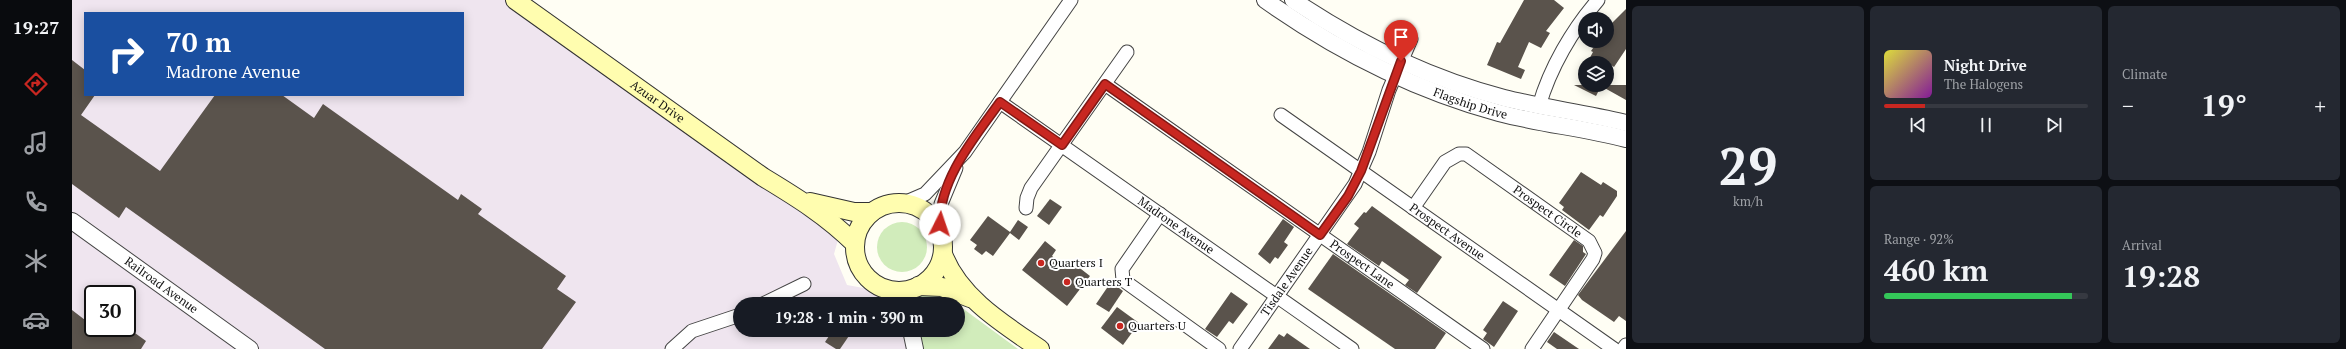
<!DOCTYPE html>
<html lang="en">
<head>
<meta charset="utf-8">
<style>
  :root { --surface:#171b24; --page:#242831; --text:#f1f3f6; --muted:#9ea1a6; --line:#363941; --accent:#c82721 }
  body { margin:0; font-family:"PT Serif",serif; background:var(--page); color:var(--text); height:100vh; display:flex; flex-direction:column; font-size:15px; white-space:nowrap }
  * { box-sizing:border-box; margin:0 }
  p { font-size:13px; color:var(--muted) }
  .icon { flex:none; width:22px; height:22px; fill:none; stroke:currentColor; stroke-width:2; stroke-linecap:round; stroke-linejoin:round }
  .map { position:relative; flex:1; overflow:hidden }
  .details { display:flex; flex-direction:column; gap:6px; padding:6px; background:#0d0f14; width:720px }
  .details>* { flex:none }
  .guide { position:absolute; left:12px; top:12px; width:380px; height:84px; border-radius:0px; box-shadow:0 2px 10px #0003; background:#1a4fa0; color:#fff; overflow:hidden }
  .tools { position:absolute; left:1506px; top:12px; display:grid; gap:8px }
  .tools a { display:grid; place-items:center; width:36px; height:36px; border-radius:50%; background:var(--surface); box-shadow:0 2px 10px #0003; font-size:20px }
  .speed { position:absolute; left:12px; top:285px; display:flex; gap:8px; font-size:20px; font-weight:700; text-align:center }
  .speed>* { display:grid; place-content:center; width:52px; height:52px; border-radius:50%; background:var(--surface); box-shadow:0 2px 10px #0003; line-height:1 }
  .speed .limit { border:2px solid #111; border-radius:6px; background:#fff; color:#111 }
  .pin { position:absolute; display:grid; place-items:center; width:34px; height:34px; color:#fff; margin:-41px -17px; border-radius:50% 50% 50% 0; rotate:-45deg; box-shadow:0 0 4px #0007 }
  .pin .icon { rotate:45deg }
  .me { position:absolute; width:44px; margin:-22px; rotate:4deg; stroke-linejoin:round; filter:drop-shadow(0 0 3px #0008) }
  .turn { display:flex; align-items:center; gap:14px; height:84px; padding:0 16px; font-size:18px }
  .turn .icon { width:52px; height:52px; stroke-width:2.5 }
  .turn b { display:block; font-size:28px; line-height:34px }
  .big { font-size:30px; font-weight:600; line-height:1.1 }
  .details .tile { flex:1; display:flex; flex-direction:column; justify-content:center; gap:6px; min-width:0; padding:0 14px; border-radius:6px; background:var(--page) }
  .details .dial { align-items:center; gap:0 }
  .dial b { font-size:52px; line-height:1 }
  .song { display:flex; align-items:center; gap:12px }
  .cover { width:48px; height:48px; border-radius:6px; background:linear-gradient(135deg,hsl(60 70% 55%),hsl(290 70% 35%)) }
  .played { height:4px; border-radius:2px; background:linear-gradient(90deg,var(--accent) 20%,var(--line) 20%) }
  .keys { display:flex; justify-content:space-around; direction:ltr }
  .heat { display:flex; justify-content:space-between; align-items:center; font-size:22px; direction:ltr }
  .charge { height:6px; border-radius:3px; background:linear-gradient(90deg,#34c759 92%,var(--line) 0) }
  .details .tiles { flex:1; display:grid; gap:6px; grid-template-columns:repeat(3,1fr) }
  .tile:first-child { grid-row:span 2 }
  .trip { position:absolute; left:661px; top:297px; width:232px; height:40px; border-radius:20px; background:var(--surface); box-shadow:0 2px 10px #0003; font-weight:600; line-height:40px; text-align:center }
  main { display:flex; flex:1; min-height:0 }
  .tabs { display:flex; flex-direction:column; width:72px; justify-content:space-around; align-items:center; background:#090b0e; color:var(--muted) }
  .tabs .icon { width:28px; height:28px }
  .tabs .selected { color:var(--accent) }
  .tabs b { font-size:18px; color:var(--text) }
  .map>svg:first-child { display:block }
  .industrial { fill:#efe5ef; fill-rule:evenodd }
  .green { fill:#d1ecbb }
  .building { fill:#5a534c }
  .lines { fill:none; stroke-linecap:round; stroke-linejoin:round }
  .minor-casing { stroke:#444; stroke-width:15 }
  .tertiary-casing { stroke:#444; stroke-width:18 }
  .secondary-casing { stroke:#333; stroke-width:20 }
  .minor { stroke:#fff; stroke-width:13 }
  .tertiary { stroke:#fff; stroke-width:16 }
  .secondary { stroke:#fffdaf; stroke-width:18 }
  .route-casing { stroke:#821915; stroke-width:10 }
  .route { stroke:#c82721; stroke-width:7 }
  .poi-dot { fill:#c82721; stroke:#fff; stroke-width:1.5 }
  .labels { text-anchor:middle; stroke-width:4; stroke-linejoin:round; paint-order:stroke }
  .street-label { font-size:12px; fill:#111; stroke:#fff }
  .poi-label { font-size:12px; fill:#111; stroke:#fff; text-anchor:start }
</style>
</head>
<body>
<main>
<nav class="tabs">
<b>19:27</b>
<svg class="icon selected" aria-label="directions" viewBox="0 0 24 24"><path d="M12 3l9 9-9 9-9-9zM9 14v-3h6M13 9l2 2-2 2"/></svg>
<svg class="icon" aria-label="music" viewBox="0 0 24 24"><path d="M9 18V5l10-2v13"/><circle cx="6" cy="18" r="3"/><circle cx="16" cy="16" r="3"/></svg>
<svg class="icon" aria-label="phone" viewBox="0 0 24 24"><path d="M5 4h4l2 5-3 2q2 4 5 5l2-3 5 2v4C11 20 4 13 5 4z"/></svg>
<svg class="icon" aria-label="climate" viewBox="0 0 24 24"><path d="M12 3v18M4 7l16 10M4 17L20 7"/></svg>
<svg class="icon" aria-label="car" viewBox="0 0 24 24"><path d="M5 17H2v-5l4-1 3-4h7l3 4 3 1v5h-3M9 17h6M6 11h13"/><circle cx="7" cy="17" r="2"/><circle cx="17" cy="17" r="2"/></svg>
</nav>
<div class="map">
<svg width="1554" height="349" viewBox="0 0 1554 349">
  <rect width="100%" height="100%" fill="#fffef4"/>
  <path class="industrial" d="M0 0H443L771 222 762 254 775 285 797 289 818 303 839 299 841 304H668V330H847L849 349H0ZM13 13H391V95H13ZM21 294H55V328H21Z"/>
  <g class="green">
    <circle cx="830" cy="247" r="25"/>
    <path d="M854 293 873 296 884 304H841L839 299Z"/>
    <path d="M886 305 946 349H849L847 330H886Z"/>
  </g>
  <g class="building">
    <path d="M1452 0H1482L1492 8 1474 31 1478 33 1469 48 1457 42 1446 67 1453 70 1449 79 1415 65 1425 42 1428 43Z"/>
    <path d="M1554 9V49L1542 67 1536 63H1515L1521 52 1519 51 1526 41H1535V28Z"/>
    <path d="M0 60 13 70V95H23L9 115 88 171 143 95H210L242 118 251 104 386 200 389 194 410 209 406 214 494 276 485 289 504 302 470 349H253L54 207 47 218 0 184Z"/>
    <path d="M1502 85H1554V100L1529 86 1524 96Z"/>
    <path d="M1509 172 1529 185 1531 182 1545 191V196L1531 217 1528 215 1517 230 1490 210 1492 207 1487 203Z"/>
    <path d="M978 199 990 207 977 225 965 216Z"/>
    <path d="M1300 206 1370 257 1345 293 1333 285 1337 280 1310 261 1307 266 1275 244 1287 228 1282 224 1292 212 1294 213Z"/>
    <path d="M916 216 938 232 946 220 956 227 947 240 938 233 921 256 914 251 910 255 902 249 905 245 898 240Z"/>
    <path d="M1211 219 1222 227 1212 242 1216 245 1206 259 1203 257 1198 264 1186 254Z"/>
    <path d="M1554 231V321L1547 316 1542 322 1510 300 1506 295Z"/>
    <path d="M1502 240 1511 246V252L1514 254 1493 286 1477 275Z"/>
    <path d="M973 241 984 250 980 256 995 268 1000 262 1018 276 995 306 950 270Z"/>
    <path d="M1261 254 1374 333 1363 349H1323L1236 289Z"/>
    <path d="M1039 282 1051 291 1037 312 1024 304Z"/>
    <path d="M1159 292 1176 304 1161 324 1157 321 1145 337 1133 329Z"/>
    <path d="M1431 301 1446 311 1422 347 1411 339 1415 333 1411 330Z"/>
    <path d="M1045 307 1067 323 1051 345 1029 328Z"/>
    <path d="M21 309V328H56L74 341 69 349H0V310L13 320Z"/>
    <path d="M761 330H781L768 349H764L753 342Z"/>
    <path d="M1482 332 1507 349H1485L1475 342Z"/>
    <path d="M1215 333 1238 349H1196L1207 334 1212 337Z"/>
  </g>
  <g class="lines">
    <defs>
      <g id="minor">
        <path id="s1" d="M1033 84 1411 349"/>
        <path id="s2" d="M928 102 1280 349"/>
        <path d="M1467 106C1478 68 1500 30 1526 0"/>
        <path id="s3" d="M1209 115 1542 349"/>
        <path d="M832 203 853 194 893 152 999 0"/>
        <path d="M954 208 955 198 959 188 1055 52"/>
        <path id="s4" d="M1341 208 1373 162 1387 154H1394L1517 241 1523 253 1521 259 1460 349"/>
        <path d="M1088 214 1050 269 1051 280 1147 349"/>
        <path d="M869 233V204L884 168"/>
        <path d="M691 304 732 284"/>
        <path d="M600 349 620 331 668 315"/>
        <path id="s5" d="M1168 349 1283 184 1297 152 1317 90 1339 39"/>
        <path d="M1551 349 1554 345"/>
      </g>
      <g id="tertiary">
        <path id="s6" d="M1193 0C1264 50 1342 90 1427 113 1469 124 1512 128 1554 139"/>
        <path d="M1221 0C1285 43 1356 78 1432 98 1472 108 1514 113 1554 123"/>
        <path id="s7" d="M0 221 178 349"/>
        <path d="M815 289 828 304"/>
        <path d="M839 330 843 349"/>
      </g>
      <g id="secondary">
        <path id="s8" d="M443 0 691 177C724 197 755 216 783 244"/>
        <path d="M738 202 782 212H800"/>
        <circle cx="827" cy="247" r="44"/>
        <path d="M871 254C887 297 931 324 968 349"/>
        <path d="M846 286 870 287 898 298"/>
      </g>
    </defs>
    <use href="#minor" class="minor-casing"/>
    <use href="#tertiary" class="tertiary-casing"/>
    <use href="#secondary" class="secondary-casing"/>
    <use href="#minor" class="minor"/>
    <use href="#tertiary" class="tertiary"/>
    <use href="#secondary" class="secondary"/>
  </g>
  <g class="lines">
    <defs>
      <path id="route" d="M868 224C867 179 903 137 928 102L990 145 1033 84 1248 235 1276 196 1289 171 1329 61"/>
    </defs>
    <use href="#route" class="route-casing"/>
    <use href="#route" class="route"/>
  </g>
  <g class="poi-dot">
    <circle cx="969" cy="263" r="4"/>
    <circle cx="995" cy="282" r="4"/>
    <circle cx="1048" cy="326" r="4"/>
  </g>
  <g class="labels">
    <g class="street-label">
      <text dy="4" stroke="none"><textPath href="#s8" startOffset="175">Azuar Drive</textPath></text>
      <text dy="4" stroke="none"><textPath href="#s6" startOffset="231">Flagship Drive</textPath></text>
      <text dy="4" stroke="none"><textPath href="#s4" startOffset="179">Prospect Circle</textPath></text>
      <text dy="4" stroke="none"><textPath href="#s2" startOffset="215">Madrone Avenue</textPath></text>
      <text dy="4" stroke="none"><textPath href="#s3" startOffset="203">Prospect Avenue</textPath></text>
      <text dy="4" stroke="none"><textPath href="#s1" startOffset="314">Prospect Lane</textPath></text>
      <text dy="4" stroke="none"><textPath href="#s5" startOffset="82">Tisdale Avenue</textPath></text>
      <text dy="4" stroke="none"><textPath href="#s7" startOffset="110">Railroad Avenue</textPath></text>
    </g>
    <g class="poi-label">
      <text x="977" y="267">Quarters I</text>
      <text x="1003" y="286">Quarters T</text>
      <text x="1056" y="330">Quarters U</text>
    </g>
  </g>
</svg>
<div class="tools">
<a><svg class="icon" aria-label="sound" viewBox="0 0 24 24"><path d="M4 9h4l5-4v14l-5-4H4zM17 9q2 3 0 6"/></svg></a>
<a><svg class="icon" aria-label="layers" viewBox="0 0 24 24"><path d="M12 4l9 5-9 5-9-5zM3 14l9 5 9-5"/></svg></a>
</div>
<div class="speed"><div class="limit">30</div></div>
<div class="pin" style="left:1329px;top:61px;background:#d93025"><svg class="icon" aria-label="arrive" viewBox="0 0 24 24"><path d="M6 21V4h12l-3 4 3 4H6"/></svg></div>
<svg class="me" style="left:868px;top:224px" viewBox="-20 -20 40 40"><circle r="19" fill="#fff"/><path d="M0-13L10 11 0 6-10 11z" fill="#c82721"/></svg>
<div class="trip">19:28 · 1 min · 390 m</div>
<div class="guide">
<div class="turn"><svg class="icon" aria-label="right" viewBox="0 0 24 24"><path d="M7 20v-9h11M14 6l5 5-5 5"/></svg><div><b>70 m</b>Madrone Avenue</div></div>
</div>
</div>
<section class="details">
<div class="tiles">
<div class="tile dial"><b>29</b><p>km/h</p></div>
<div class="tile">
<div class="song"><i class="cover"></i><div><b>Night Drive</b><p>The Halogens</p></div></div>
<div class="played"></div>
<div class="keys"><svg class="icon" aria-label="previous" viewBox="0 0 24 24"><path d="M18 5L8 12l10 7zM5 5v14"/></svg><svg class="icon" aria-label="pause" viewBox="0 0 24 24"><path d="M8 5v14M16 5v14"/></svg><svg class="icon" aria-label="next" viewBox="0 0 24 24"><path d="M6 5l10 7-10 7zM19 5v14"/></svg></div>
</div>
<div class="tile"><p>Climate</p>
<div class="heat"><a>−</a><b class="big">19°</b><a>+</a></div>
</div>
<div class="tile"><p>Range · 92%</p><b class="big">460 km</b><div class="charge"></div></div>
<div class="tile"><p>Arrival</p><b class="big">19:28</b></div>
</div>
</section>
</main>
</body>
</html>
